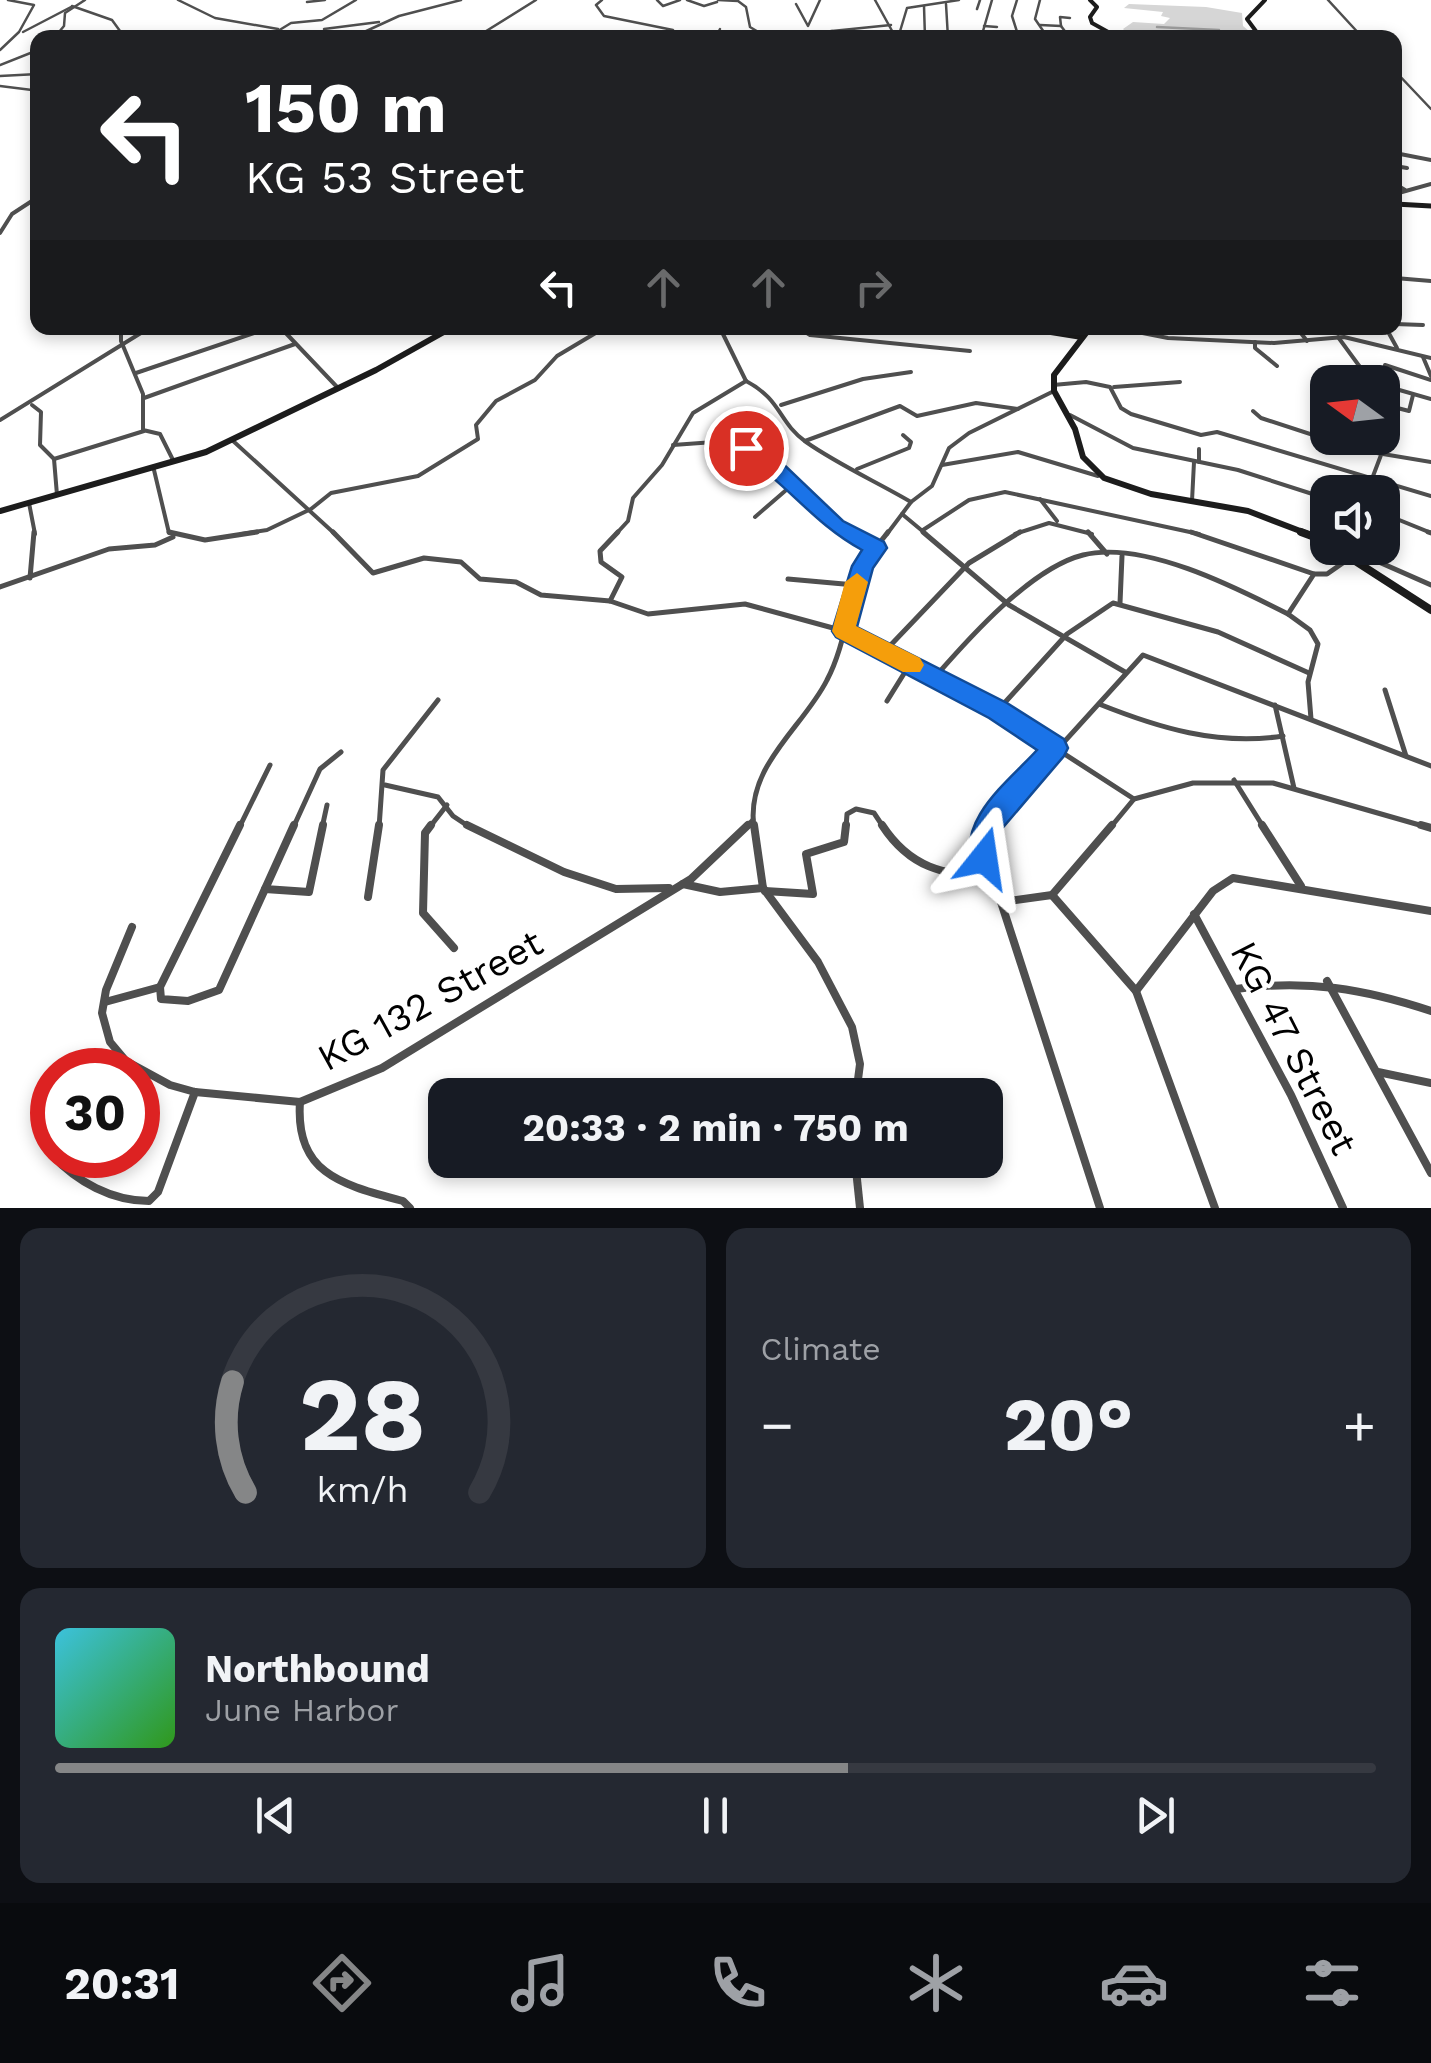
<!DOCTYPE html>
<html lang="en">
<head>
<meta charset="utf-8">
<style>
  :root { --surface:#171b24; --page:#242831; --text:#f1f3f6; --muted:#9ea1a6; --line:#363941; --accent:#858687 }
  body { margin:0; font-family:"Work Sans",sans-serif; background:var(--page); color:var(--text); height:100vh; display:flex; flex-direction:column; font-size:38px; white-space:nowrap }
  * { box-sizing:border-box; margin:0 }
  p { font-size:32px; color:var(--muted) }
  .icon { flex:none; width:55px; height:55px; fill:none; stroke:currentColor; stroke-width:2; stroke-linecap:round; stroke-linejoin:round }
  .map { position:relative; height:1208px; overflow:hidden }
  .sheet { display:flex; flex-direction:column; gap:20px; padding:20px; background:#0d0f14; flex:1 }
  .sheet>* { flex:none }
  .top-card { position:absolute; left:30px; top:30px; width:1372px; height:305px; border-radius:20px; box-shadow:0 5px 15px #0003; background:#202124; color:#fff; overflow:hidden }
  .needle { width:65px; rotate:285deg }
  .fabs { position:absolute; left:1310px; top:365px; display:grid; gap:20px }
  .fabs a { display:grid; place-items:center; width:90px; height:90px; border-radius:20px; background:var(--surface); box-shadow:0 5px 15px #0003; font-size:50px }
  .speed { position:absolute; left:30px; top:1048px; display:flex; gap:20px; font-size:50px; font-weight:700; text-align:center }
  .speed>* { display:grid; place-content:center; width:130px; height:130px; border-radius:50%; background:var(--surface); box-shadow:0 5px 15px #0003; line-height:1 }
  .speed .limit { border:15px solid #d22; background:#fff; color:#111 }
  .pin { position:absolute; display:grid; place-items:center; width:85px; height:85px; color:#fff; margin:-42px; border:5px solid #fff; border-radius:50%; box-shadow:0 2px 10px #0007 }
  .me { position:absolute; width:110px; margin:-55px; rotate:15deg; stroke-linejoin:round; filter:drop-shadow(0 0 8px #0008) }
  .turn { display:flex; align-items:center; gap:35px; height:210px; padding:0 50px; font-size:45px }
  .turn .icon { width:130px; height:130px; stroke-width:2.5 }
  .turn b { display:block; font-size:70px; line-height:85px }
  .lanes { display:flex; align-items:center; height:95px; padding:0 50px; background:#0003; justify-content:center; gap:50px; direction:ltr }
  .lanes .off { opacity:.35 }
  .big { font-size:75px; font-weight:700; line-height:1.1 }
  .sheet .card { flex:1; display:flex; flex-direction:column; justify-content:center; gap:15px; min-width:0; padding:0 35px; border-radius:20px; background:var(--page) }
  .sheet .dial { align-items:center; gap:0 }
  .dial svg { height:260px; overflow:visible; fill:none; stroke:var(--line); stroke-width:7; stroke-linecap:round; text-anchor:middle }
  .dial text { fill:var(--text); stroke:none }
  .song { display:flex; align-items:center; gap:30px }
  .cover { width:120px; height:120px; border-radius:15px; background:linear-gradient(135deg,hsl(190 70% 55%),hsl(110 70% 35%)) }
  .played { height:10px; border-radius:5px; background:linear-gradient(90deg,var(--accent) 60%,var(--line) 60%) }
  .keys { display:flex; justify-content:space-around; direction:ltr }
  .heat { display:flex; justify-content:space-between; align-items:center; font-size:55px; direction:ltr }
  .sheet .tiles { flex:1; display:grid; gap:20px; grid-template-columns:1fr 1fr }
  .card:last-child { grid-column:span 2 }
  .trip { position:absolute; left:428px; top:1078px; width:575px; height:100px; border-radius:20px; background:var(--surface); box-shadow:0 5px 15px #0003; font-weight:700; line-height:100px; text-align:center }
  .dock { display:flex; height:160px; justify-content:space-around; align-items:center; background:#090b0e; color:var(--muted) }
  .dock .icon { width:70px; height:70px }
  .dock .active { color:var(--accent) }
  .dock b { font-size:45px; color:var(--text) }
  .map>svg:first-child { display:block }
  .green { fill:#d6d6d6 }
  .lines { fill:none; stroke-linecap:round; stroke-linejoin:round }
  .stream { stroke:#9d9d9d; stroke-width:2.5 }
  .street-far3 { stroke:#4f4f4f; stroke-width:2.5 }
  .street-far2 { stroke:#4f4f4f; stroke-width:4 }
  .street-far1 { stroke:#4f4f4f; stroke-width:5 }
  .street { stroke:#4f4f4f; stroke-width:8 }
  .secondary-far3 { stroke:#1c1c1c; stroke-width:4 }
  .secondary-far2 { stroke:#1c1c1c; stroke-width:5 }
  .secondary-far1 { stroke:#1c1c1c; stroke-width:6 }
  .secondary { stroke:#1c1c1c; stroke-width:8 }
  .route { fill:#1a73e8; stroke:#114b97; stroke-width:2.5 }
  .slow { fill:#f59e0b }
  .labels { text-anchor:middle; stroke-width:8; stroke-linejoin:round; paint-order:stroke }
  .near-street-label { font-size:38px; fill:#000; stroke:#fff }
</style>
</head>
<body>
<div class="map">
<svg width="1431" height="1208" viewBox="0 0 1431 1208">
  <rect width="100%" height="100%" fill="#fff"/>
  <path class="green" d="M1129 4 1206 7 1242 13 1243 26 1256 37H1131L1123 29 1133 22 1164 24 1170 18 1161 16 1163 12 1124 8Z"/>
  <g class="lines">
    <path class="stream" d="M1157 27 1219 30"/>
    <g class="street-far3">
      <path d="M178 0 215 18 278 29"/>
      <path d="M602 0 596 5 604 16 673 30 642 38"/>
      <path d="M657 0 663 6 680 0"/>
      <path d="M687 0 704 6 717 2"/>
      <path d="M718 0 738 1 746 7 750 27 768 38"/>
      <path d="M875 0 896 38"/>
      <path d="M1017 0 1012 16 1019 38"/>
      <path d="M1040 0 1035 19 1048 38"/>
      <path d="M1328 0 1363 38"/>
      <path d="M307 2 325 0"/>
      <path d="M796 4 808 26 820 0"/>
      <path d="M946 4 948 38"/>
      <path d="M72 6 112 20 120 31 203 35"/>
      <path d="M924 6 925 38"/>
      <path d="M977 9 980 0"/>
      <path d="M1040 25 1061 26"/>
      <path d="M984 26 997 27"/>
      <path d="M1061 26 1060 17 1070 18"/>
      <path d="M1061 26 1070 38"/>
      <path d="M324 29 379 22"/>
      <path d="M23 32 71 7"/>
      <path d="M797 35 832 31"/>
      <path d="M54 38 64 26 65 13 85 0"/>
      <path d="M291 38 273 34 291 23 322 20 356 0"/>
      <path d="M351 38 399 16 461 0"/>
      <path d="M475 38 536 0"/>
      <path d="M529 38 538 33"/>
      <path d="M564 38 568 35"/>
      <path d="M715 38 720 29"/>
      <path d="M838 38 832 31 891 25"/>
      <path d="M898 38 907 8 959 0"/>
      <path d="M981 38 992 0"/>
      <path d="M0 50 19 32 34 5 8 0"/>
      <path d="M0 65 38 50"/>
      <path d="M1395 71 1431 109"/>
      <path d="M0 76 38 74"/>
      <path d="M0 86 32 90"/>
    </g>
    <g class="street-far2">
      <path d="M1395 153 1431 160"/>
      <path d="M1395 166 1407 168"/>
      <path d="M1395 184 1405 190"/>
      <path d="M1395 194 1431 184"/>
      <path d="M0 233 12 214 38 197"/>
      <path d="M1395 278 1431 281"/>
      <path d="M1395 324 1423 325"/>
      <path d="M121 328V341L143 394V430L160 434 173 460"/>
      <path d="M281 328 338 388"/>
      <path d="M426 328 438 335"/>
      <path d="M720 328 746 381"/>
      <path d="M799 328 810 335 970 351"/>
      <path d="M1297 328 1307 341"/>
      <path d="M1386 328 1397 348"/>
      <path d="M1088 333 1117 328 1168 338 1274 343 1344 337 1431 358"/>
      <path d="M1338 337 1360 367V382"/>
      <path d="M1255 342V348L1277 366"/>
      <path d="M1423 357 1431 376"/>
      <path d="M1385 365 1431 380"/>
      <path d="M136 373 269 328"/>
      <path d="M1340 374 1373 382"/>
      <path d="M746 381C782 400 778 422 806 442 839 465 877 482 911 502"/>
      <path d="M1053 385 1086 382 1110 387 1121 408 1131 414 1201 435 1217 432 1431 496"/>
      <path d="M1382 385 1431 399"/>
      <path d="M1114 387 1180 382"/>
      <path d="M144 398 295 344"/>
      <path d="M1382 404 1409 411 1413 395"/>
      <path d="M32 405 41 412 40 445 54 459 57 495"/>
      <path d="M781 405 863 379 911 372"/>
      <path d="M1253 411 1261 418 1359 450 1431 462"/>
      <path d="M1070 415 1133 448 1238 470 1328 499"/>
      <path d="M0 420 149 328"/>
      <path d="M232 440 335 534"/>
      <path d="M805 441 900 406 917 416 976 403 1018 409"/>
      <path d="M673 445 728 441 759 454 836 527 849 534"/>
      <path d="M1199 449V462"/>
      <path d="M54 459 144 431"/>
      <path d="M942 465 1018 452 1098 476"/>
      <path d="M857 469 909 448 911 442 903 435"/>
      <path d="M154 470 169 533 175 534"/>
      <path d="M1367 492 1381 455"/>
      <path d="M1040 499 1057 521"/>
      <path d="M1192 501 1194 462"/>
      <path d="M29 503 35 534"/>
      <path d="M1382 513 1431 533"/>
      <path d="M902 514 926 534"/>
      <path d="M755 517 792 485"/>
      <path d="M923 530 969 500 1005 492 1199 534"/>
      <path d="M242 534 267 530 311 509 331 493 418 476 478 439 476 425 496 401 535 380 557 356 604 328"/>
      <path d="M616 534 628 521 633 498 662 465 693 413 746 381"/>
      <path d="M887 534 911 502 932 486 949 448 969 433 1054 391"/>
      <path d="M1015 534 1049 523 1092 534"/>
    </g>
    <g class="street-far1">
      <path d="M169 532 205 540 257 532"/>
      <path d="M333 532 373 573 424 558 461 562 480 579 516 582 541 595 610 601 648 614 745 604 844 631 998 711 1134 799"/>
      <path d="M845 532 876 548"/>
      <path d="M923 532 1009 605 1125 672"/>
      <path d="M1088 532 1107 554"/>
      <path d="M1191 532 1314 574"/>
      <path d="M1428 532 1431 533"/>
      <path d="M1347 548 1431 585"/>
      <path d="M30 578 34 532"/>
      <path d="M788 579 855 585"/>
      <path d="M0 587 109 549 155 545 173 537"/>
      <path d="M610 601 622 577 601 562 600 551 618 532"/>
      <path d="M1120 603 1122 556"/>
      <path d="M885 651 969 563 1020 532"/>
      <path d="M935 677C969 638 1031 568 1083 555 1143 540 1235 587 1288 614"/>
      <path d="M1385 690 1406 756"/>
      <path d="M887 701 910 664"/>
      <path d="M1099 704C1159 728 1218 746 1283 736"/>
      <path d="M1275 705 1294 788"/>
      <path d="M999 709 1067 634 1113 603 1218 632 1309 673"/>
      <path d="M1311 719 1308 682 1318 644 1310 630 1288 614 1314 574H1327L1350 558"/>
      <path d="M1234 780 1264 828"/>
      <path d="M385 785 438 797 453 816 471 828"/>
      <path d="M239 828 270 765"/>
      <path d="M293 828 320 769 341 752"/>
      <path d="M322 828 327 805"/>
      <path d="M379 828 383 770 438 700"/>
      <path d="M429 828 447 805"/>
      <path d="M745 828 753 820"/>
      <path d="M754 828C745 766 803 728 827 680 845 646 848 604 862 569 867 556 880 543 888 532"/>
      <path d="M846 828 847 814 856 809 874 813 884 828"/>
      <path d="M986 828 1143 655 1431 766"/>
      <path d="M1110 828 1134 799 1193 783H1273L1430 828"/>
    </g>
    <g class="street">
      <path d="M240 825 160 987 161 999 188 1001 219 990 265 889"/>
      <path d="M294 825 265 889 309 892 323 825"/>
      <path d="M431 825 425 833 423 913 454 948"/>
      <path d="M467 825 564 872 616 889 669 888"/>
      <path d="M754 825 763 888 818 962 852 1027 860 1064 856 1095"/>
      <path d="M882 825C910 868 943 875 992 877"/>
      <path d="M987 825 984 858 1001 902"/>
      <path d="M1262 825 1301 886"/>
      <path d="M1421 825 1431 828"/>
      <path d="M683 884 720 892 763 888"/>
      <path d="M765 891 813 894 806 854 844 842 846 825"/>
      <path d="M1052 895 1136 991 1215 1208"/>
      <path d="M368 897 379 825"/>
      <path d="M1194 914 1291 1095 1343 1208"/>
      <path d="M132 927 106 990 102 1013 110 1042 126 1061 170 1085 195 1092 300 1102 382 1068 691 879 748 825"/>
      <path d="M1327 981 1431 1173"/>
      <path d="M1236 989C1306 979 1365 989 1431 1011"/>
      <path d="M1136 991 1213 891 1233 878 1431 911"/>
      <path d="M105 1002 160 987"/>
      <path d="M1378 1072 1431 1083"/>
      <path d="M300 1102C295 1175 344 1185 403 1201L410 1208"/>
      <path d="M52 1155C77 1182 112 1201 149 1201L158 1192 195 1092"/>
      <path d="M855 1160 860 1208"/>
      <path d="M1100 1208 1001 902 1052 895 1112 825"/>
    </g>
    <g class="secondary-far3">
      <path d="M1090 0 1097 7 1090 17 1092 23 1119 38"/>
      <path d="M1261 38 1247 19 1265 0"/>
    </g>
    <path class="secondary-far2" d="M1395 204 1431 206"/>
    <g class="secondary-far1">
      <path d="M1026 328 1082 337"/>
      <path d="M1090 328 1054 375V391L1075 429 1083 457 1104 478 1151 494 1248 511 1308 534"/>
      <path d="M0 511 206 452 376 370 451 328"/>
    </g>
    <g class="secondary">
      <path d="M1301 532 1328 542"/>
      <path d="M1335 548 1431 610"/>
    </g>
  </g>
  <path class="route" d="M746 442 776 457 843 521 884 542 887 548 873 568 857 627 1007 703 1064 739 1068 748 1064 756 1000 831 994 868 984 872 974 868C954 821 1009 781 1037 750L989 718 836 637 832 631 852 566 862 550C812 523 786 481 739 453V444Z"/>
  <path class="slow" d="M857 573 868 582 856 626 920 658 924 665 920 672H903L836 637 832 631 845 582Z"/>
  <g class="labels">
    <g class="near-street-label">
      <text transform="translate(430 1000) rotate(-29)" y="13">KG 132 Street</text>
      <text transform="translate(1294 1048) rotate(63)" y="13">KG 47 Street</text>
    </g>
  </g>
</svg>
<div class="fabs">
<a><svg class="needle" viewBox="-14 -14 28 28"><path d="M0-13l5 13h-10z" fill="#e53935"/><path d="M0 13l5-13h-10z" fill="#9ea1a6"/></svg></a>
<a><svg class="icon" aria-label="sound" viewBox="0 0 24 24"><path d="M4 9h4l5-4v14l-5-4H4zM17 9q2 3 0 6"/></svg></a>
</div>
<div class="speed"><div class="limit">30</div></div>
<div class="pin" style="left:746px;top:448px;background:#d93025"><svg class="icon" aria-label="arrive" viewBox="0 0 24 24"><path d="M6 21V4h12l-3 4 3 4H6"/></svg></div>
<svg class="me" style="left:984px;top:858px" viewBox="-20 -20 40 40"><path d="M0-17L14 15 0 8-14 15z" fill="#1a73e8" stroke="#fff" stroke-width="4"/></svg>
<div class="trip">20:33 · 2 min · 750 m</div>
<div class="top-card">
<div class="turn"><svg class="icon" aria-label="left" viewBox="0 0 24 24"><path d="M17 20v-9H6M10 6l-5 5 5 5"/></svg><div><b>150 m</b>KG 53 Street</div></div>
<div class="lanes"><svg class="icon" aria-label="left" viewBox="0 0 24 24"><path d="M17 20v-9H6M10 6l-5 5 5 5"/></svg><svg class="icon off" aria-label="ahead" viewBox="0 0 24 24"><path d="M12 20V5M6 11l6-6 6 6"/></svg><svg class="icon off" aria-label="ahead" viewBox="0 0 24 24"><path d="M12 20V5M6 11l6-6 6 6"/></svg><svg class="icon off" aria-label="right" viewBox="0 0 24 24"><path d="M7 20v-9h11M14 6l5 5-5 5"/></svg></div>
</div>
</div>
<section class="sheet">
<div class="tiles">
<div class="card dial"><svg viewBox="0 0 100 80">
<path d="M14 69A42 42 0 1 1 86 69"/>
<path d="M14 69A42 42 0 0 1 10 35" stroke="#858687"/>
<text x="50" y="56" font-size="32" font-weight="700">28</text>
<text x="50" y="72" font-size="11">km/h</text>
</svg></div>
<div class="card"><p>Climate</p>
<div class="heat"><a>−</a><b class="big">20°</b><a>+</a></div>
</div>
<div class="card">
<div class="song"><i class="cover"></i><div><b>Northbound</b><p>June Harbor</p></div></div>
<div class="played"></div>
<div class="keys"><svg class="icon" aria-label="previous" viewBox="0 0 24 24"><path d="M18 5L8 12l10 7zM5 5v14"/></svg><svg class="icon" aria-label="pause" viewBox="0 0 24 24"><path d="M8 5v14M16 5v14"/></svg><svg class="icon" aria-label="next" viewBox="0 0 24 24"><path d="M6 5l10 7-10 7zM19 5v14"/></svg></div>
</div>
</div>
</section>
<nav class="dock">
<b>20:31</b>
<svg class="icon active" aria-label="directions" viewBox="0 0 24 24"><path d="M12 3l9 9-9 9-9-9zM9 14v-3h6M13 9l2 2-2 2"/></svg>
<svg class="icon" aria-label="music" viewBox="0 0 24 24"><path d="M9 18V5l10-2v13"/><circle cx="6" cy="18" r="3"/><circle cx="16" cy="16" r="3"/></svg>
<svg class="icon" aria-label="phone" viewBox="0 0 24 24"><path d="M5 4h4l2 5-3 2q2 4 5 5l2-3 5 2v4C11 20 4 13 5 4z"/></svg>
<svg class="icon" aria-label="climate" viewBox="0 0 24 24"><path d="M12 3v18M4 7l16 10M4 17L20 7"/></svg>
<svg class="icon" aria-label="car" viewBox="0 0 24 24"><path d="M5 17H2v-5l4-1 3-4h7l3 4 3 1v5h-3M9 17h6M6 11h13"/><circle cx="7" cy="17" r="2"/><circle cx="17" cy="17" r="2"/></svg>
<svg class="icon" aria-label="filters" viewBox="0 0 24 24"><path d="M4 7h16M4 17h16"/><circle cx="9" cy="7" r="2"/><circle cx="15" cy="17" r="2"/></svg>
</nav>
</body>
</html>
